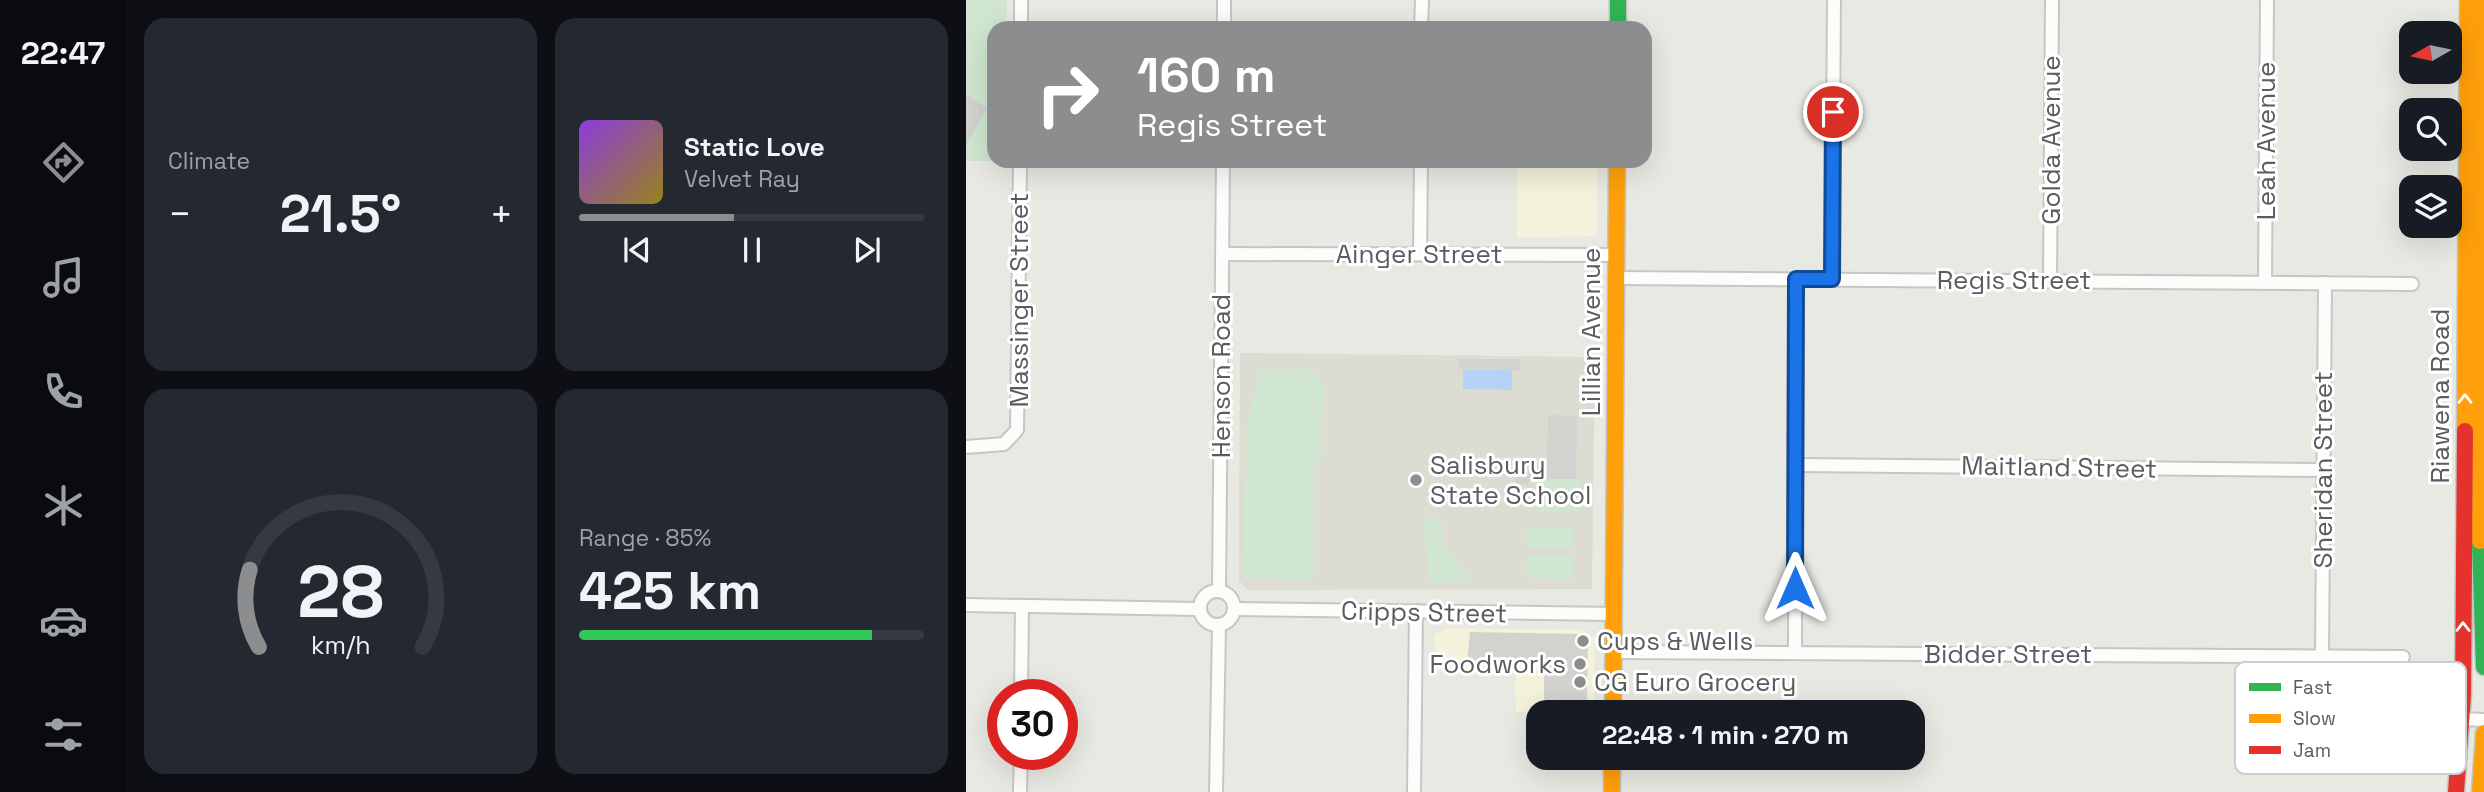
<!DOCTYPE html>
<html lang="en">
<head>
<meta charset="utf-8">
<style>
  :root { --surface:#171b24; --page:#242831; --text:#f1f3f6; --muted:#9ea1a6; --line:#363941; --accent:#8b8d8e }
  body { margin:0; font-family:"Space Grotesk",sans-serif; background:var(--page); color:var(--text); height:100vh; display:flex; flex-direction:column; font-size:26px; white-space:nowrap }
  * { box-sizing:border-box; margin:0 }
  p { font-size:23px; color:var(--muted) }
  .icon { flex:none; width:38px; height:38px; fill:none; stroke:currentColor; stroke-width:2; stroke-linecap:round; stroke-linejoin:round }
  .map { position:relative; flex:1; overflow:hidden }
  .drawer { display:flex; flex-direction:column; gap:18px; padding:18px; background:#0d0f14; width:840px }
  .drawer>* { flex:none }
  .guide { position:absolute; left:21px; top:21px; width:665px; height:147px; border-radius:21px; box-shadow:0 7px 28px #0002; background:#8b8d8e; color:#fff; overflow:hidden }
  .needle { width:46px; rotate:261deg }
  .fabs { position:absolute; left:1433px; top:21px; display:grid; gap:14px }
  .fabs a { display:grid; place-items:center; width:63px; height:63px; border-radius:14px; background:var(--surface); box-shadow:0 7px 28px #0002; font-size:35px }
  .speed { position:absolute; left:21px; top:679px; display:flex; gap:14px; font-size:35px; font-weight:700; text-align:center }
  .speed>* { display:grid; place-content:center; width:91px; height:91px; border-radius:50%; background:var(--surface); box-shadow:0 7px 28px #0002; line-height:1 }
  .speed .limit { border:10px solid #d22; background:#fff; color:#111 }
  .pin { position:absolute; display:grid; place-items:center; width:60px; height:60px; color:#fff; margin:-30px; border:4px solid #fff; border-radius:50%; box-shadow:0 2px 7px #0007 }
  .me { position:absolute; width:77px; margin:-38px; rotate:0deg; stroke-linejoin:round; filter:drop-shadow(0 0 5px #0008) }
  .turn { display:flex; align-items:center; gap:24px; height:147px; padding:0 35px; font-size:32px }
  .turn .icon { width:91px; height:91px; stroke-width:2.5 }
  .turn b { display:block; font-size:49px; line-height:60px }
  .big { font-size:52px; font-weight:700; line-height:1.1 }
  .drawer .widget { flex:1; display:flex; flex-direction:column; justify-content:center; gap:10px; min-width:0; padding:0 24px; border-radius:21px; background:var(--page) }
  .drawer .dial { align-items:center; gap:0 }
  .dial svg { height:182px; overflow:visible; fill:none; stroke:var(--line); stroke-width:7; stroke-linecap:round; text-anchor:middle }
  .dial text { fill:var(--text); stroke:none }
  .song { display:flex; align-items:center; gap:21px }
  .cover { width:84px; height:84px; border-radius:10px; background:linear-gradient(135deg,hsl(270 70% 55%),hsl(50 70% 35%)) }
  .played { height:7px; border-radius:4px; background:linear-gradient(90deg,var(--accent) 45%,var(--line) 45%) }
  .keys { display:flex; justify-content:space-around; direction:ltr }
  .heat { display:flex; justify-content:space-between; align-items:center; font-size:38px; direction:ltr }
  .charge { height:10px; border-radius:5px; background:linear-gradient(90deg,#34c759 85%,var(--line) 0) }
  .drawer .tiles { flex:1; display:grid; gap:18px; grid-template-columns:repeat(2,1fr) }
  .trip { position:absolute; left:560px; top:700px; width:399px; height:70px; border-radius:21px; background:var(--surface); box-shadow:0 7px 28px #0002; font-weight:700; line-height:70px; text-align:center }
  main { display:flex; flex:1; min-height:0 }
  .tab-bar { display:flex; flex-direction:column; width:126px; justify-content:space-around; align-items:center; background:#090b0e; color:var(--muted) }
  .tab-bar .icon { width:49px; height:49px }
  .tab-bar .active { color:var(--accent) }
  .tab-bar b { font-size:32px; color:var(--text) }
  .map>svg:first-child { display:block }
  .commercial { fill:#f4f2db }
  .education { fill:#dddcd2 }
  .green { fill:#d0e6d0 }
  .water { fill:#b4d3f7 }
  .building { fill:#d3d2ce }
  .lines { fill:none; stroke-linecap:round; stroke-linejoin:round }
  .street-casing { stroke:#c6c7c5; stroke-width:16 }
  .fast-casing { stroke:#c4c5c4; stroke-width:19 }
  .slow-casing { stroke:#c4c5c4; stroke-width:19 }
  .jam-casing { stroke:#c4c5c4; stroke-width:19 }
  .street { stroke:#fcfcfb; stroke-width:12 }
  .fast { stroke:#30b455; stroke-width:16 }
  .slow { stroke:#ff9f0a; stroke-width:16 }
  .jam { stroke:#e5322d; stroke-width:16 }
  .oneway { stroke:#fff }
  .route-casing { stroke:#114b97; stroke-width:18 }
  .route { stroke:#1a73e8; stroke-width:12 }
  .poi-dot { fill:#8b8d8e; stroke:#fff; stroke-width:2.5 }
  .labels { text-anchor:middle; stroke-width:6; stroke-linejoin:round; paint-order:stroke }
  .street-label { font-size:26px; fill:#595c61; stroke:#fff }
  .poi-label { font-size:26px; fill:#595c61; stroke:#fff; text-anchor:start }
  .key { fill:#fff; stroke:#cdced0; stroke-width:2 }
  .key-label { font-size:19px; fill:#595c61 }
</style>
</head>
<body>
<main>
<nav class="tab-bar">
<b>22:47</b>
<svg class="icon active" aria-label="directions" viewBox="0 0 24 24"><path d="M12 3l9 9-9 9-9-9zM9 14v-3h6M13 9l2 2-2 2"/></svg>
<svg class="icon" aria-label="music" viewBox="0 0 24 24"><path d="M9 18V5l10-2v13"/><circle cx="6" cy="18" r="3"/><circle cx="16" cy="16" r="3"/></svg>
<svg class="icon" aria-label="phone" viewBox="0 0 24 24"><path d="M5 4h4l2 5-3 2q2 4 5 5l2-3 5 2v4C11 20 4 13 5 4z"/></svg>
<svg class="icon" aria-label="climate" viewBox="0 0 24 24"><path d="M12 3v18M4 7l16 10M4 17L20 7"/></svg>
<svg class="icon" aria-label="car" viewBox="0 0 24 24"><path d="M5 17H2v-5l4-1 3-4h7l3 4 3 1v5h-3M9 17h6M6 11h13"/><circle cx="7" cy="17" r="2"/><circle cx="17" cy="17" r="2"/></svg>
<svg class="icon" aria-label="filters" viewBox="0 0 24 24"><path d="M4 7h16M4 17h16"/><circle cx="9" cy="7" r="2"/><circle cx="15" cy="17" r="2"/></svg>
</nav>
<section class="drawer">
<div class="tiles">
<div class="widget"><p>Climate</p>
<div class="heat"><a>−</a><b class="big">21.5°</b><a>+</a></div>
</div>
<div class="widget">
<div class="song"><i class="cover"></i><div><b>Static Love</b><p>Velvet Ray</p></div></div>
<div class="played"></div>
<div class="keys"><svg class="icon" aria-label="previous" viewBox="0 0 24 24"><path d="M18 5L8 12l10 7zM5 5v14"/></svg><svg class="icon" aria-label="pause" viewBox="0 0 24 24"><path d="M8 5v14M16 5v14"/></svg><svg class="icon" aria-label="next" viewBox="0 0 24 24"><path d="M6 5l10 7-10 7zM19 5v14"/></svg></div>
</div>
<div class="widget dial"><svg viewBox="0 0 100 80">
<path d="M14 69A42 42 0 1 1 86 69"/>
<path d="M14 69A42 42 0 0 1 10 35" stroke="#8b8d8e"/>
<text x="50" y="56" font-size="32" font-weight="700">28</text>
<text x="50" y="72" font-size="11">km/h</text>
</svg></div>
<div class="widget"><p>Range · 85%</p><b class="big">425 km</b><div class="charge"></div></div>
</div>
</section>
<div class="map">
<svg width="1518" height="792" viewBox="0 0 1518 792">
  <rect width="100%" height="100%" fill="#e9e9e3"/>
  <g class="commercial">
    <path d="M552 161H632L631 230 628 236 551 238Z"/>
    <path d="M482 628 617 630 629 638 628 712H550L549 672 470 671 468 635Z"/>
  </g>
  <path class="education" d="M274 353 629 357 626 589 282 590 273 581Z"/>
  <g class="green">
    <path d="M0 0H41L40 28H28V161H41H0Z"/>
    <path d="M343 368 357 384 355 461 348 462 347 579 276 578 281 425 294 370Z"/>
    <path d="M572 479H615V513L572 512Z"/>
    <path d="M475 518 477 543 507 581H464L457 519Z"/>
    <path d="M560 527 607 528V548H560Z"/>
    <path d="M560 556H607V579L560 578Z"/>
  </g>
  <path class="water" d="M497 370H546V390L497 389Z"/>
  <g class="building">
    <path d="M0 95 21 108 0 145Z"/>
    <path d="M492 359H554V370L492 369Z"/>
    <path d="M582 415 611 416 610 479H563V484H550V462L581 463Z"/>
    <path d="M504 632 616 634 615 637 622 636 621 702 578 701V660H549V666L501 664Z"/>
  </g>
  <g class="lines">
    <defs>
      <g id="street">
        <path d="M55 28V0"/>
        <path d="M258 28V0"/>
        <path d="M455 28 456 0"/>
        <path d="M256 254 650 255"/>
        <path d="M454 254 455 161"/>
        <path d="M650 278 1446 284"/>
        <path d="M866 279 868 0"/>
        <path d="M1084 280 1086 0"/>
        <path d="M1299 283 1301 0"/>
        <path d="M0 447 38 444 51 430 54 161"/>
        <path d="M830 465 1357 470"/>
        <circle cx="251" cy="608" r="17"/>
        <path d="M253 591 257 161"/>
        <path d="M0 605 233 609"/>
        <path d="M268 609 648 614"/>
        <path d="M648 652 1437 657"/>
        <path d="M829 653 830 279"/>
        <path d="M1356 656 1359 283"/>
        <path d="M55 695 56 606"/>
        <path d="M1496 719 1518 720"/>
        <path d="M54 792 55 754"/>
        <path d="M250 792 253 626"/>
        <path d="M448 792 450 611"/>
      </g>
      <g id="fast">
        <path d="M652 0V28"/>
        <path d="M1514 541 1518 667"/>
      </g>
      <g id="slow">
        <path d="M1499 431 1502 0"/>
        <path d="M1514 541 1517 0"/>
        <path d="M647 712 651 161"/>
        <path d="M646 758V792"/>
        <path d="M1514 792 1518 733"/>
      </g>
      <path id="jam" d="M1490 792 1497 695 1499 431"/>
    </defs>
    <use href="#street" class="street-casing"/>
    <use href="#fast" class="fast-casing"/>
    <use href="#slow" class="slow-casing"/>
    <use href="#jam" class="jam-casing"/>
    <use href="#street" class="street"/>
    <use href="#fast" class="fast"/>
    <use href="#slow" class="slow"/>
    <use href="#jam" class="jam"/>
  </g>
  <defs><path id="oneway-chevron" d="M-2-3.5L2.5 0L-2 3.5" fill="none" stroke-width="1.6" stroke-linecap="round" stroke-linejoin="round" transform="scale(1.75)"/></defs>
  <g class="oneway">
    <use href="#oneway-chevron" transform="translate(1499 399) rotate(-90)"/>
    <use href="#oneway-chevron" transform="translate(1497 627) rotate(-90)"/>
  </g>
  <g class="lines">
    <defs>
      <path id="route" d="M829 588 830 279H866L867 112"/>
    </defs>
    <use href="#route" class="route-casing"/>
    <use href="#route" class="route"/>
  </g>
  <g class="poi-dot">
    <circle cx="450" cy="480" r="7"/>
    <circle cx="617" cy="641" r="7"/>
    <circle cx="614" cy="664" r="7"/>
    <circle cx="614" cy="682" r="7"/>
  </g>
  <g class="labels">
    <g class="street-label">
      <text transform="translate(1085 140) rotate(-90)" y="9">Golda Avenue</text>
      <text transform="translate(1300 141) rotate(-90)" y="9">Leah Avenue</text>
      <text x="453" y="263">Ainger Street</text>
      <text x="1048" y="289">Regis Street</text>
      <text transform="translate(53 300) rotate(-90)" y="9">Massinger Street</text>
      <text transform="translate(625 332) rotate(-90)" y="9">Lillian Avenue</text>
      <text transform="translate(255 376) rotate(-90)" y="9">Henson Road</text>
      <text transform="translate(1474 396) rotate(-90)" y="9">Riawena Road</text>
      <text transform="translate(1093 467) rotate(1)" y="9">Maitland Street</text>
      <text transform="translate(1357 470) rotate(-90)" y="9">Sheridan Street</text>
      <text transform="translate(458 612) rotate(1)" y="9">Cripps Street</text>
      <text x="1042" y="663">Bidder Street</text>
    </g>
    <g class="poi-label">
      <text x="464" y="474">Salisbury<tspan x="464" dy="30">State School</tspan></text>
      <text x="631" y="650">Cups &amp; Wells</text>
      <text x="600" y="673" text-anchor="end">Foodworks</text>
      <text x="628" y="691">CG Euro Grocery</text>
    </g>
  </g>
  <rect x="1269" y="662" width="231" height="112" rx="10" class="key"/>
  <rect x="1283" y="683" width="32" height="8" fill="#30b455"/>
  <rect x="1283" y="714" width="32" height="9" fill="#ff9f0a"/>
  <rect x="1283" y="746" width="32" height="8" fill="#e5322d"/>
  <g class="key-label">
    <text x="1327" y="694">Fast</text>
    <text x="1327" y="725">Slow</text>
    <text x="1327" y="757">Jam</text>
  </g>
</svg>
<div class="fabs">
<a><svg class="needle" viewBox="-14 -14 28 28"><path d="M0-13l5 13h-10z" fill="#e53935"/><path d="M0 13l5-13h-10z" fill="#9ea1a6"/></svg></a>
<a><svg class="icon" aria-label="search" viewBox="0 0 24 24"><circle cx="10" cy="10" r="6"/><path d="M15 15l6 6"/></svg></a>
<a><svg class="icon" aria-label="layers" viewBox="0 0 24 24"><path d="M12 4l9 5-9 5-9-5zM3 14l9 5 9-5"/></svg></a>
</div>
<div class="speed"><div class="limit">30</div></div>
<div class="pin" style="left:867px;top:112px;background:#d93025"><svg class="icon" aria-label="arrive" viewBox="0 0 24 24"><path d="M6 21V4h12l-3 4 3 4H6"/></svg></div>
<svg class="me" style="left:829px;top:588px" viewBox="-20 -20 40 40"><path d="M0-17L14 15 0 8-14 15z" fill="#1a73e8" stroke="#fff" stroke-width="4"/></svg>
<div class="trip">22:48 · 1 min · 270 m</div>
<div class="guide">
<div class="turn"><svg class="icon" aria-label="right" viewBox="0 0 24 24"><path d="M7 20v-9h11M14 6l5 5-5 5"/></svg><div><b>160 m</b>Regis Street</div></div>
</div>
</div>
</main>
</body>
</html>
